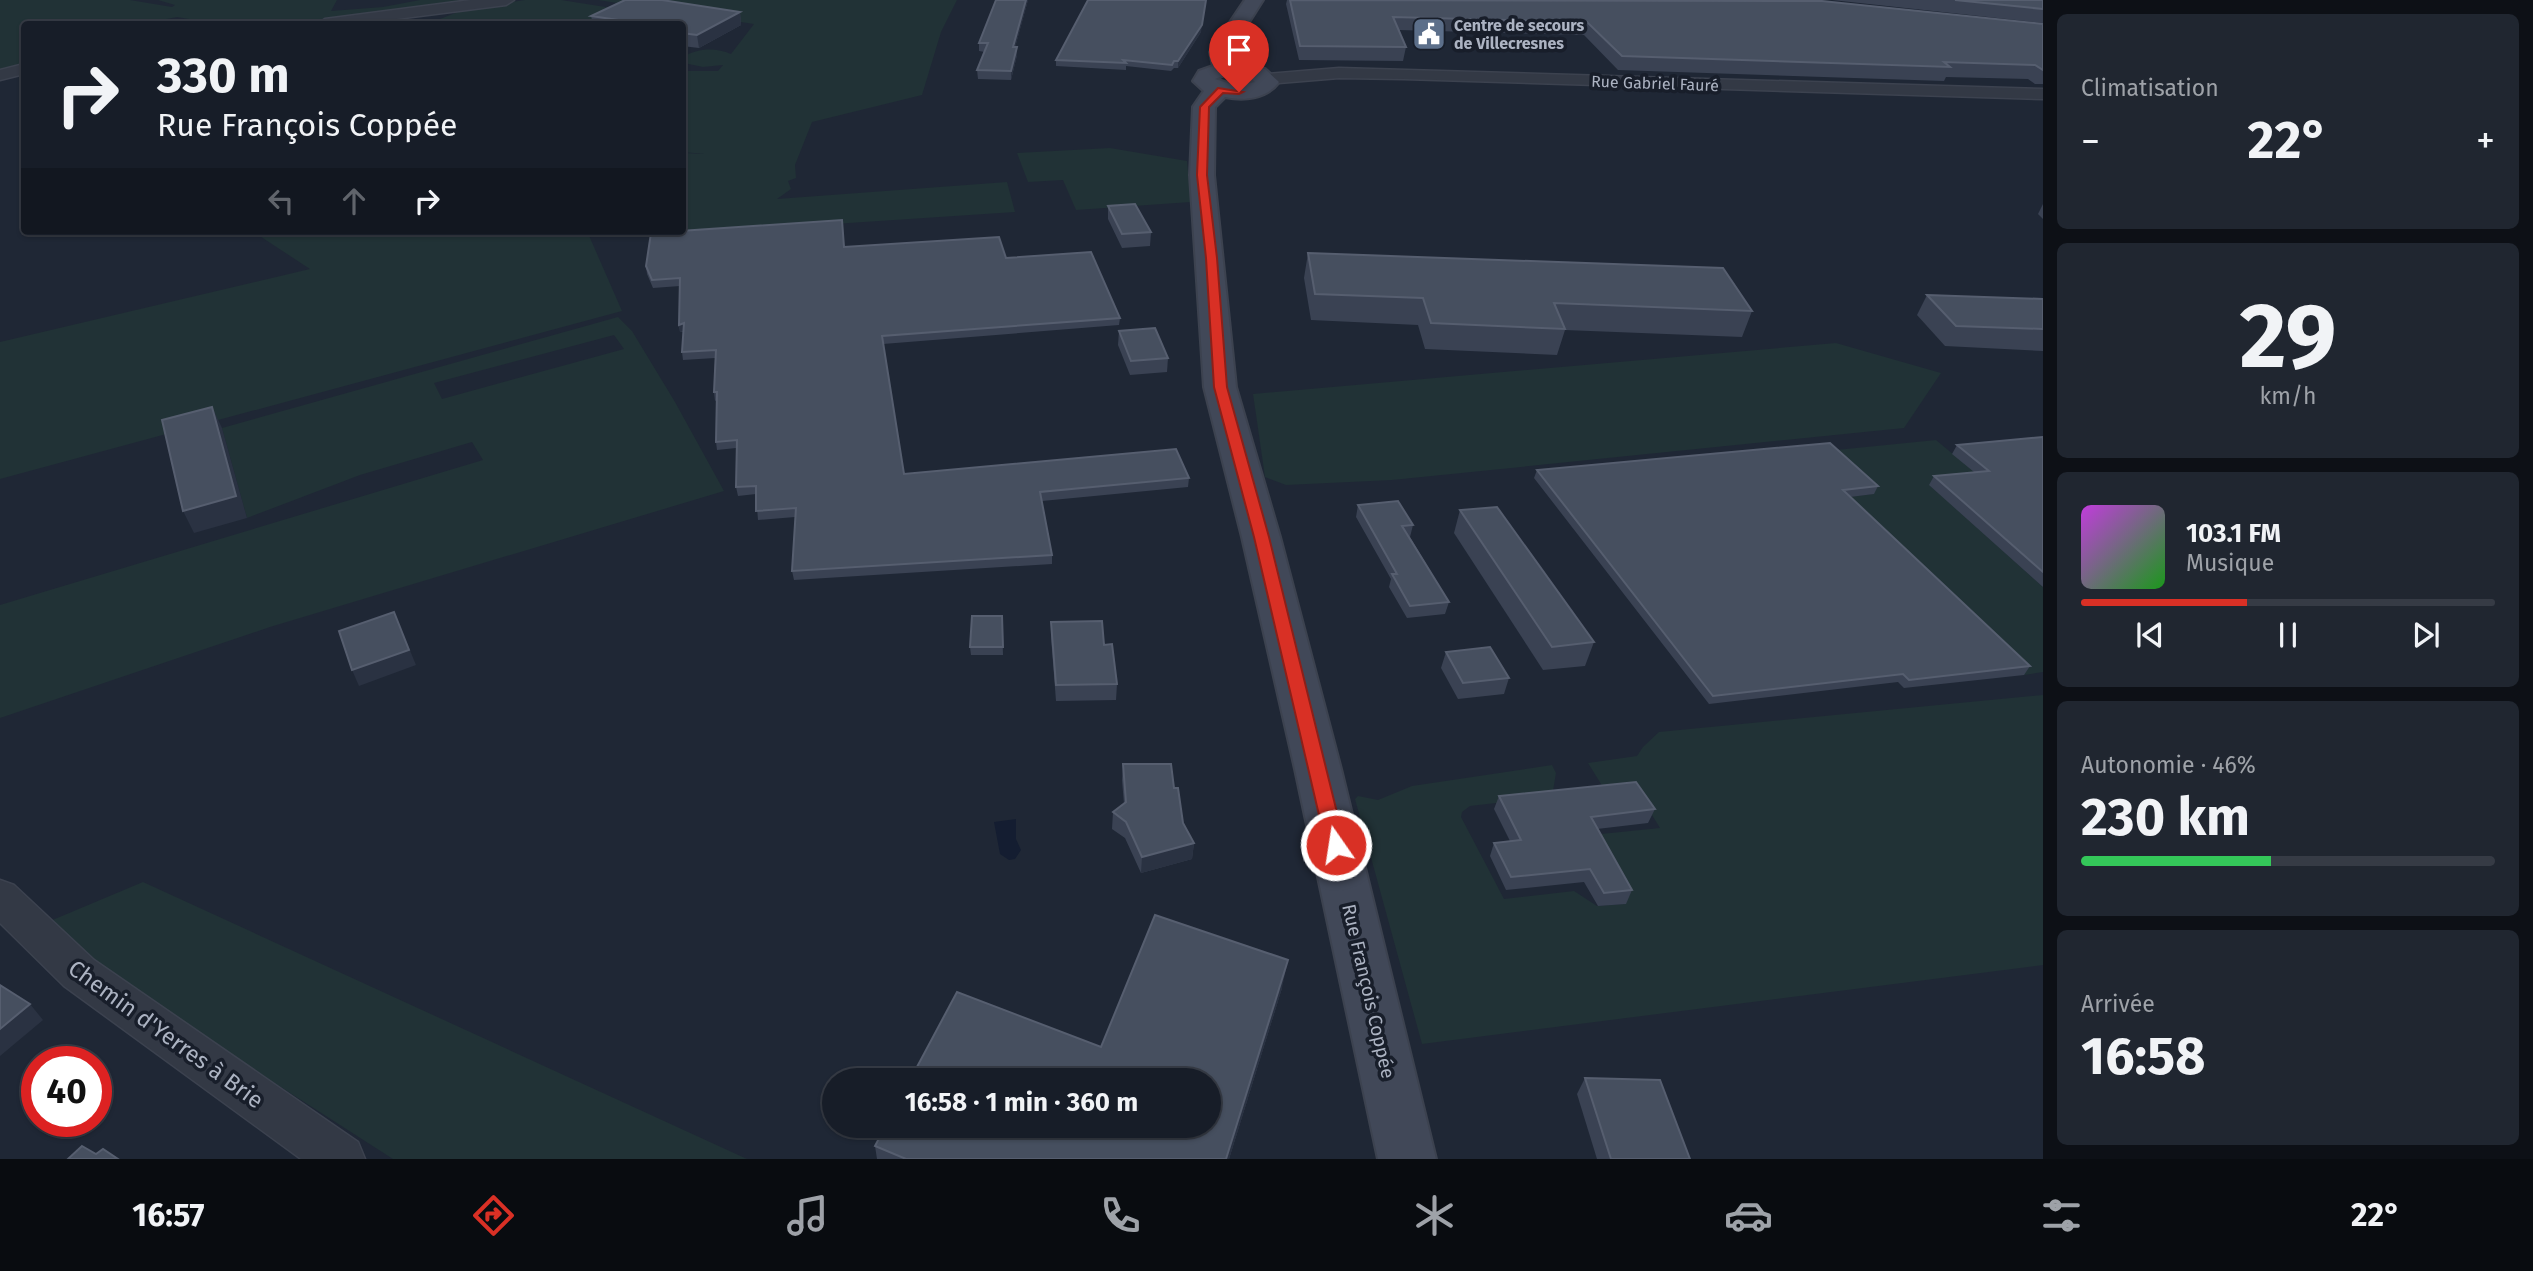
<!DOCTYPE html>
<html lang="fr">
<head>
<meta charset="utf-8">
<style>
  :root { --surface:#171d28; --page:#202630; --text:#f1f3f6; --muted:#9ea2a8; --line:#363b45; --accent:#d93025 }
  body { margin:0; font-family:"Fira Sans",sans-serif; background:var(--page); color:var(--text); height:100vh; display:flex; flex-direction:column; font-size:26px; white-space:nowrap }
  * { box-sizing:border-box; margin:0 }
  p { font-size:23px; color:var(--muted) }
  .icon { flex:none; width:38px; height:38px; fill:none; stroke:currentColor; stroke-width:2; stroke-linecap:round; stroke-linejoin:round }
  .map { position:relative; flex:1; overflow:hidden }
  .panel { display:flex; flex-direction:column; gap:14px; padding:14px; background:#0d1016; width:490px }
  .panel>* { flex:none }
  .banner { position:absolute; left:21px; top:21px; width:665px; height:214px; border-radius:7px; box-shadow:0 2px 5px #0004,0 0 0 2px var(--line); background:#171d28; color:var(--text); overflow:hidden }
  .speed { position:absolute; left:21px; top:1046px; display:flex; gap:14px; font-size:35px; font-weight:700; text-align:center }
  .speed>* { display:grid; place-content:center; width:91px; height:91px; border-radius:50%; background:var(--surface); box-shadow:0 2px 5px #0004,0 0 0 2px var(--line); line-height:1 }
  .speed .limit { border:10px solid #d22; background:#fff; color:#111 }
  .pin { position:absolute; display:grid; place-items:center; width:60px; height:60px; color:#fff; margin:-72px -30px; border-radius:50% 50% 50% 0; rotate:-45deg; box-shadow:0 0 7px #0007 }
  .pin .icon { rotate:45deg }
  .me { position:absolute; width:77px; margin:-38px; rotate:347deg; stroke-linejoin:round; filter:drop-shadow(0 0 5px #0008) }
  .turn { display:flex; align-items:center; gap:24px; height:147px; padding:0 21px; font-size:32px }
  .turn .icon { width:91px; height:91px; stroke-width:2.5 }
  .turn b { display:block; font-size:49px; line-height:60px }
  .lanes { display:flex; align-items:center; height:66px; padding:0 21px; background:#0003; justify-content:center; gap:35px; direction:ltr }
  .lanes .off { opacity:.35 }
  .big { font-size:52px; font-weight:700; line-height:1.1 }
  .panel .card { flex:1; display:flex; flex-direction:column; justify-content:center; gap:10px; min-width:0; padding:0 24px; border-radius:10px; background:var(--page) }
  .panel .dial { align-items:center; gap:0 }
  .dial b { font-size:91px; line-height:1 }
  .song { display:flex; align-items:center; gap:21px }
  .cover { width:84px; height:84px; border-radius:10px; background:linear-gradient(135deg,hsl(290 70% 55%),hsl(120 70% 35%)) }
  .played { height:7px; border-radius:4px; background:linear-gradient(90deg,var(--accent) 40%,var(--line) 40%) }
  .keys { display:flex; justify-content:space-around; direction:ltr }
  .heat { display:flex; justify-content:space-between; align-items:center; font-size:38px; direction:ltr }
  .charge { height:10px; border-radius:5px; background:linear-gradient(90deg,#34c759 46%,var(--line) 0) }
  .trip { position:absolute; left:822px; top:1068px; width:399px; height:70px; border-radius:35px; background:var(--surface); box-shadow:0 2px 5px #0004,0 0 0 2px var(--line); font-weight:700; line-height:70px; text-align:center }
  .dock { display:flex; height:112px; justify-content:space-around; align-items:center; background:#090c10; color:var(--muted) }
  .dock .icon { width:49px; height:49px }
  .dock .active { color:var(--accent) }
  .dock b { font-size:32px; color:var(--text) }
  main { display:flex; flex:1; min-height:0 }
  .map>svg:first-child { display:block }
  .green { fill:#213236; fill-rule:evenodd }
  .water { fill:#141d31 }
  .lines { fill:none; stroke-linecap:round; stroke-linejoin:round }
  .street-casing { stroke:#3c424f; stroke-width:3 }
  .secondary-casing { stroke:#3c424f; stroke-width:4 }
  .street { fill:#333945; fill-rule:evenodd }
  .secondary { fill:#414858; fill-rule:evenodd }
  .wall { fill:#3a4253 }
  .shaded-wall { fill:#2a3242 }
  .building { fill:#464f5f; stroke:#565e6f; stroke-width:2 }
  .route { fill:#d93025; stroke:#8d1f18; stroke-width:2 }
  .labels { text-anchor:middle; stroke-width:7; stroke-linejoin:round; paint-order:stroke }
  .far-poi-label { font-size:16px; font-weight:bold; fill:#acb3c2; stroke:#181e2a; text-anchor:start }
  .far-street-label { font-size:16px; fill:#acb3c2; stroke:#181e2a }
  .street-label { font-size:19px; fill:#acb3c2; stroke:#181e2a }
  .near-street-label { font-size:23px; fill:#acb3c2; stroke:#181e2a }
</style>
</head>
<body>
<main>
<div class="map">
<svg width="2043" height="1159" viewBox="0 0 2043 1159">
  <rect width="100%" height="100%" fill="#1f2735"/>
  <g class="green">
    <path d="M0 0H130L172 7 175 5 158 0H337L331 11 383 7 420 0H512L348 18 336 24H218L177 17 141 24H24V65L0 71Z"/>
    <path d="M525 0H561L631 11 603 24H447L440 19 468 8Z"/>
    <path d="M598 0H957L941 32 922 95 812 122 795 165 796 178 788 181 791 189 777 199 1007 182 1015 212 651 236 652 231H682L683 153 704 154 683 152V71H718L723 65 703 67 684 63 683 57C697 48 716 47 731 54L754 24Z"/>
    <path d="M1110 148 1187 161 1191 202 1076 210 1063 180 1028 182 1017 153Z"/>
    <path d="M252 231H587L622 311 0 479V342L310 269Z"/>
    <path d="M618 317 632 331 675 402 724 491 270 627 0 718V605L483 460 472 442 360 475 247 518 222 428ZM614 335 624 349 442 399 434 383Z"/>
    <path d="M1836 343 1941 373 1904 428 1392 480 1286 485 1265 477 1253 394Z"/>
    <path d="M1936 440 1984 480 1930 485 2043 587V672L2024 675 1839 498 1873 494 1826 451Z"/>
    <path d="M2043 695V965L1422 1044 1355 799 1358 796 1378 800 1412 786 1552 765 1556 773 1551 803 1538 798 1470 806 1462 812 1461 817 1504 899 1574 891 1597 906 1625 904 1593 848 1601 834 1660 828 1636 789 1606 792 1588 763 1637 756 1643 747 1659 732Z"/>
    <path d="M143 882 747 1159H393L102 972 43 924Z"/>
  </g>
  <path class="water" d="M1016 819V839L1021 850 1015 859 1009 860 1000 854 994 822Z"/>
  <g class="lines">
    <defs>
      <g id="street">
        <path d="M471 0H514L506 5 357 24H317L325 19Z"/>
        <path d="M24 64V74L0 80V70Z"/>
        <path d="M1339 68 2043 89V99L1404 79 1339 78 1267 84 1258 79 1267 74Z"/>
        <path d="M0 880 14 885 94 960 358 1142 365 1159H301L64 986 0 923Z"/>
      </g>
      <path id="secondary" d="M1245 0H1263L1230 52 1233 64 1265 69 1279 82C1266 99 1244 101 1225 97L1215 107 1214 175 1236 387 1280 537 1341 769 1436 1159H1378L1295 769 1242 537 1204 387 1190 175 1193 107 1204 91 1193 81 1199 71 1213 66 1210 52ZM1225 75 1252 79 1255 82 1237 86 1215 79Z"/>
    </defs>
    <use href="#street" class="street-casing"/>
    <use href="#secondary" class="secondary-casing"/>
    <use href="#street" class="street"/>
    <use href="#secondary" class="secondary"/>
  </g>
  <g class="wall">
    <path d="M996 0H1032H1028L1015 47 1017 55 1011 80 978 79 977 70 985 52 979 51V43Z"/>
    <path d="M1287 0H1811L2043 24V84H2035L2028 79 1946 77 1944 81 1618 70 1584 35 1399 30 1406 47 1403 61 1299 60 1286 4Z"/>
    <path d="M1832 0H2043V23Z"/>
    <path d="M740 12 741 25 699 48 682 46V24H593L591 16Z"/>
    <path d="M1201 32 1178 68H1174L1171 71 1126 66V70L1056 66V60Z"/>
    <path d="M2043 204V219L2038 214Z"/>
    <path d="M1108 206 1151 232 1150 246 1122 248 1108 219Z"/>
    <path d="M844 247 1006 258 1120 318 1119 325 883 344 904 474 1189 478 1188 487 1042 501 1052 555V564L794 580 792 571 795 517 758 520 756 494 738 496 736 487V448L717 450 716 442 717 400 715 401 714 392 715 358 683 360 682 352 683 332H680L679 325 680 286 653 288 647 274 646 266Z"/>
    <path d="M1308 253 1752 311 1742 337 1565 330 1557 355 1425 349 1418 325 1311 320 1304 278Z"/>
    <path d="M1927 295 2043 299V351L1945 346 1917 315Z"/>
    <path d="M1119 331 1168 358 1167 372 1130 375 1118 345Z"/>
    <path d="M2043 437V587L1929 485 1934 476 1974 472 1952 454 1957 445Z"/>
    <path d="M1537 470 1878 486 1874 494 1850 497 2030 666 2024 675 1904 688 1898 682 1709 704 1534 478Z"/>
    <path d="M1358 505 1413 525 1410 537 1449 602 1445 614 1407 618 1389 587 1391 579 1356 517Z"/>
    <path d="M1460 510 1594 642 1585 666 1543 670 1454 533Z"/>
    <path d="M1002 616 1003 655H971L970 647Z"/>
    <path d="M1051 622 1104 645 1117 684 1116 700 1056 701 1051 637Z"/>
    <path d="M1446 652 1509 678 1504 694 1458 699 1441 668Z"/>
    <path d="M1123 764 1174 788 1183 823 1194 843 1192 859 1141 873 1125 838 1112 829 1113 812 1124 804 1122 780Z"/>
    <path d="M1499 796 1655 809 1648 823 1597 829 1632 890 1626 904 1598 906 1584 882 1506 890 1490 856 1494 843 1510 841 1494 809Z"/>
    <path d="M1282 988 1229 1159H877L875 1146 1101 1047Z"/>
    <path d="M1585 1078 1690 1159H1597L1577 1094Z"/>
  </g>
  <g class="shaded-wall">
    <path d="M1026 0H1028L1013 55V47Z"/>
    <path d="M1206 0 1201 32 1178 68V61Z"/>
    <path d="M740 12 741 25 699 48 697 35Z"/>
    <path d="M1017 47V55L1011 80V71Z"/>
    <path d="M684 323 685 331 680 332 679 325Z"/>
    <path d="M212 407 222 428 247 518 194 533 183 511Z"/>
    <path d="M394 612 416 665 359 686 352 670Z"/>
    <path d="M1194 843 1192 859 1141 873 1142 857Z"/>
    <path d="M1288 960 1282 988 1229 1159H1226Z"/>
    <path d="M30 1004 43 1020 0 1056V1029Z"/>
  </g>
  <g class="building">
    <path d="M625 0H662L740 12 697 35 682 33V24H627L632 22 591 16Z"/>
    <path d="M996 0H1026L1013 47H1017L1011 71 977 70 988 43H979Z"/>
    <path d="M1088 0H1206L1202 25 1178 61H1174L1172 65 1123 60 1126 63 1056 60Z"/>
    <path d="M1290 0 1822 1 2043 24V70L2035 65 1944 62 1950 67 1622 56 1587 22 1393 17 1406 47 1300 46Z"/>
    <path d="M1955 0H2043V9Z"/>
    <path d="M1135 204 1151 232 1122 234 1108 206Z"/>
    <path d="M842 220 844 247 999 237 1006 258 1091 252 1120 318 882 336 904 474 1176 449 1189 478 1040 492 1052 555 792 571 796 508 756 511V486L736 487 737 440 716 442 717 392H714L716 350 682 352 684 323 679 325 680 278 652 280 646 266 651 233Z"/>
    <path d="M1308 253 1723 268 1752 311 1554 303 1565 329 1431 323 1423 298 1315 294Z"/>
    <path d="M1927 295 2043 299V329L1956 326Z"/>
    <path d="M1155 328 1168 358 1131 361 1119 331Z"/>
    <path d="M212 407 236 496 183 511 162 420Z"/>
    <path d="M2043 437V572L1934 476 1989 471 1957 445Z"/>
    <path d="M1830 443 1878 486 1843 490 2030 666 1909 680 1903 674 1713 696 1537 470Z"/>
    <path d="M1398 501 1413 525 1402 526 1449 602 1410 606 1392 574H1397L1358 505Z"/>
    <path d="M1497 507 1594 642 1552 647 1460 510Z"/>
    <path d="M394 612 409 650 352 670 339 631Z"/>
    <path d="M972 616H1002L1003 647H970Z"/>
    <path d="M1102 621 1104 645 1112 644 1117 684 1056 685 1051 622Z"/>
    <path d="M1490 647 1509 678 1463 683 1446 652Z"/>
    <path d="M1123 764H1171L1174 788H1178L1183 823 1194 843 1142 857 1126 822 1113 812 1126 802Z"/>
    <path d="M1636 782 1655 809 1591 817 1632 890 1604 893 1590 869 1511 877 1494 843 1521 840 1499 796Z"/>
    <path d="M1155 915 1288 960 1226 1159H906L875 1146 886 1125H1209V1080H910L957 992 1101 1047Z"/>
    <path d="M0 985 30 1004 0 1029Z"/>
    <path d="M1585 1078 1660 1080 1690 1159H1611Z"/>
    <path d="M82 1146 96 1154 103 1149 118 1159H68Z"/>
  </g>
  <path class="route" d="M1218 88 1243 92 1239 94 1223 93 1209 107 1207 175 1217 258 1227 387 1269 537 1345 845 1343 851 1336 853 1329 851 1326 845 1254 537 1214 387 1206 258 1197 175 1200 107Z"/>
  <defs>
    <symbol id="civic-square" viewBox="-11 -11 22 22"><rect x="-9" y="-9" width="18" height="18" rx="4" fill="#5c6f8a" stroke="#181e2a"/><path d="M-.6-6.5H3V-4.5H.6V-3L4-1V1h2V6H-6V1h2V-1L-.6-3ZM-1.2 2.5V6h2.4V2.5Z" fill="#fff"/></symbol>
  </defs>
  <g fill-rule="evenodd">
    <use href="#civic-square" x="1410" y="15" width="38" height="38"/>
  </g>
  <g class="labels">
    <g class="far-poi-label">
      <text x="1454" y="31">Centre de secours<tspan x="1454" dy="18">de Villecresnes</tspan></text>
    </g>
    <g class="far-street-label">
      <text transform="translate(1655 83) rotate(2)" y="6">Rue Gabriel Fauré</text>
    </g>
    <g class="street-label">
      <text transform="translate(1369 991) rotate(77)" y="7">Rue François Coppée</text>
    </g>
    <g class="near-street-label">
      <text transform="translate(166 1034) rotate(36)" y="8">Chemin d'Yerres à Brie</text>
    </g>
  </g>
</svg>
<div class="speed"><div class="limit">40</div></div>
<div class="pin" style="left:1239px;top:92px;background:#d93025"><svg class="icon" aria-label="arrive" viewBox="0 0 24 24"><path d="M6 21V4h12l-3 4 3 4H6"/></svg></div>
<svg class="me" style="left:1336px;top:845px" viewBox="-20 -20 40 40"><circle r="17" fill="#d93025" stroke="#fff" stroke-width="3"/><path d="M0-11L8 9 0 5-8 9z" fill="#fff"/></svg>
<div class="trip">16:58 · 1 min · 360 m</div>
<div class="banner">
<div class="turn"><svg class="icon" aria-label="right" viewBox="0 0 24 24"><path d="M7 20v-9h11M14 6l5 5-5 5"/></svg><div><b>330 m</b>Rue François Coppée</div></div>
<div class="lanes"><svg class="icon off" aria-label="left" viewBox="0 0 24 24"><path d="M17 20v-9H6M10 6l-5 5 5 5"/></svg><svg class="icon off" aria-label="ahead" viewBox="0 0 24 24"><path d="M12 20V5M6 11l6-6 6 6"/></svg><svg class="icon" aria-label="right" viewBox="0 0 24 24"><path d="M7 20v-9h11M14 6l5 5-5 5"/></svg></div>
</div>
</div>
<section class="panel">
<div class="card"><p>Climatisation</p>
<div class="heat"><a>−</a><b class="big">22°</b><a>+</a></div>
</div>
<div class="card dial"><b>29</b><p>km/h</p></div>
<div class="card">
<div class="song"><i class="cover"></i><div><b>103.1 FM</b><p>Musique</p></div></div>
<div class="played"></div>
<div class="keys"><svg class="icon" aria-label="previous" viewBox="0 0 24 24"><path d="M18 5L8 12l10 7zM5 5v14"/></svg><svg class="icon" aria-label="pause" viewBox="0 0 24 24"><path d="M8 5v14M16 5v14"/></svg><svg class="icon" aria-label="next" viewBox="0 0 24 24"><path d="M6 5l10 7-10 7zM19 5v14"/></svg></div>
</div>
<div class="card"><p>Autonomie · 46%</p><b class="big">230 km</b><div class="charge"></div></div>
<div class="card"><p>Arrivée</p><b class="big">16:58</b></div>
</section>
</main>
<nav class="dock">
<b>16:57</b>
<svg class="icon active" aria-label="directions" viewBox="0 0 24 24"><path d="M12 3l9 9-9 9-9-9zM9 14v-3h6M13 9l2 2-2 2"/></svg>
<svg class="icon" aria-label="music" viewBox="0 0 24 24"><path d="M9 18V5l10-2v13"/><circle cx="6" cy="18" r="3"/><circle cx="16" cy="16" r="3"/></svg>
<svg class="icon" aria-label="phone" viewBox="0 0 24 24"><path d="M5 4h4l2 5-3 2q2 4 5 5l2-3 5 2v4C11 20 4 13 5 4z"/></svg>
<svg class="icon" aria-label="climate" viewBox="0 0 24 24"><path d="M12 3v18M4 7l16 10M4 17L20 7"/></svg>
<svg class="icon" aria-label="car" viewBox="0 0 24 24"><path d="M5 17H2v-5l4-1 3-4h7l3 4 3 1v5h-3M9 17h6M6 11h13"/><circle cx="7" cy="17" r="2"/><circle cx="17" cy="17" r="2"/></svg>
<svg class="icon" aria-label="filters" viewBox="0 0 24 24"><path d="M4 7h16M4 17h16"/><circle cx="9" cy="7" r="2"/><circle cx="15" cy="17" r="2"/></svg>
<b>22°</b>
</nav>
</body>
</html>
